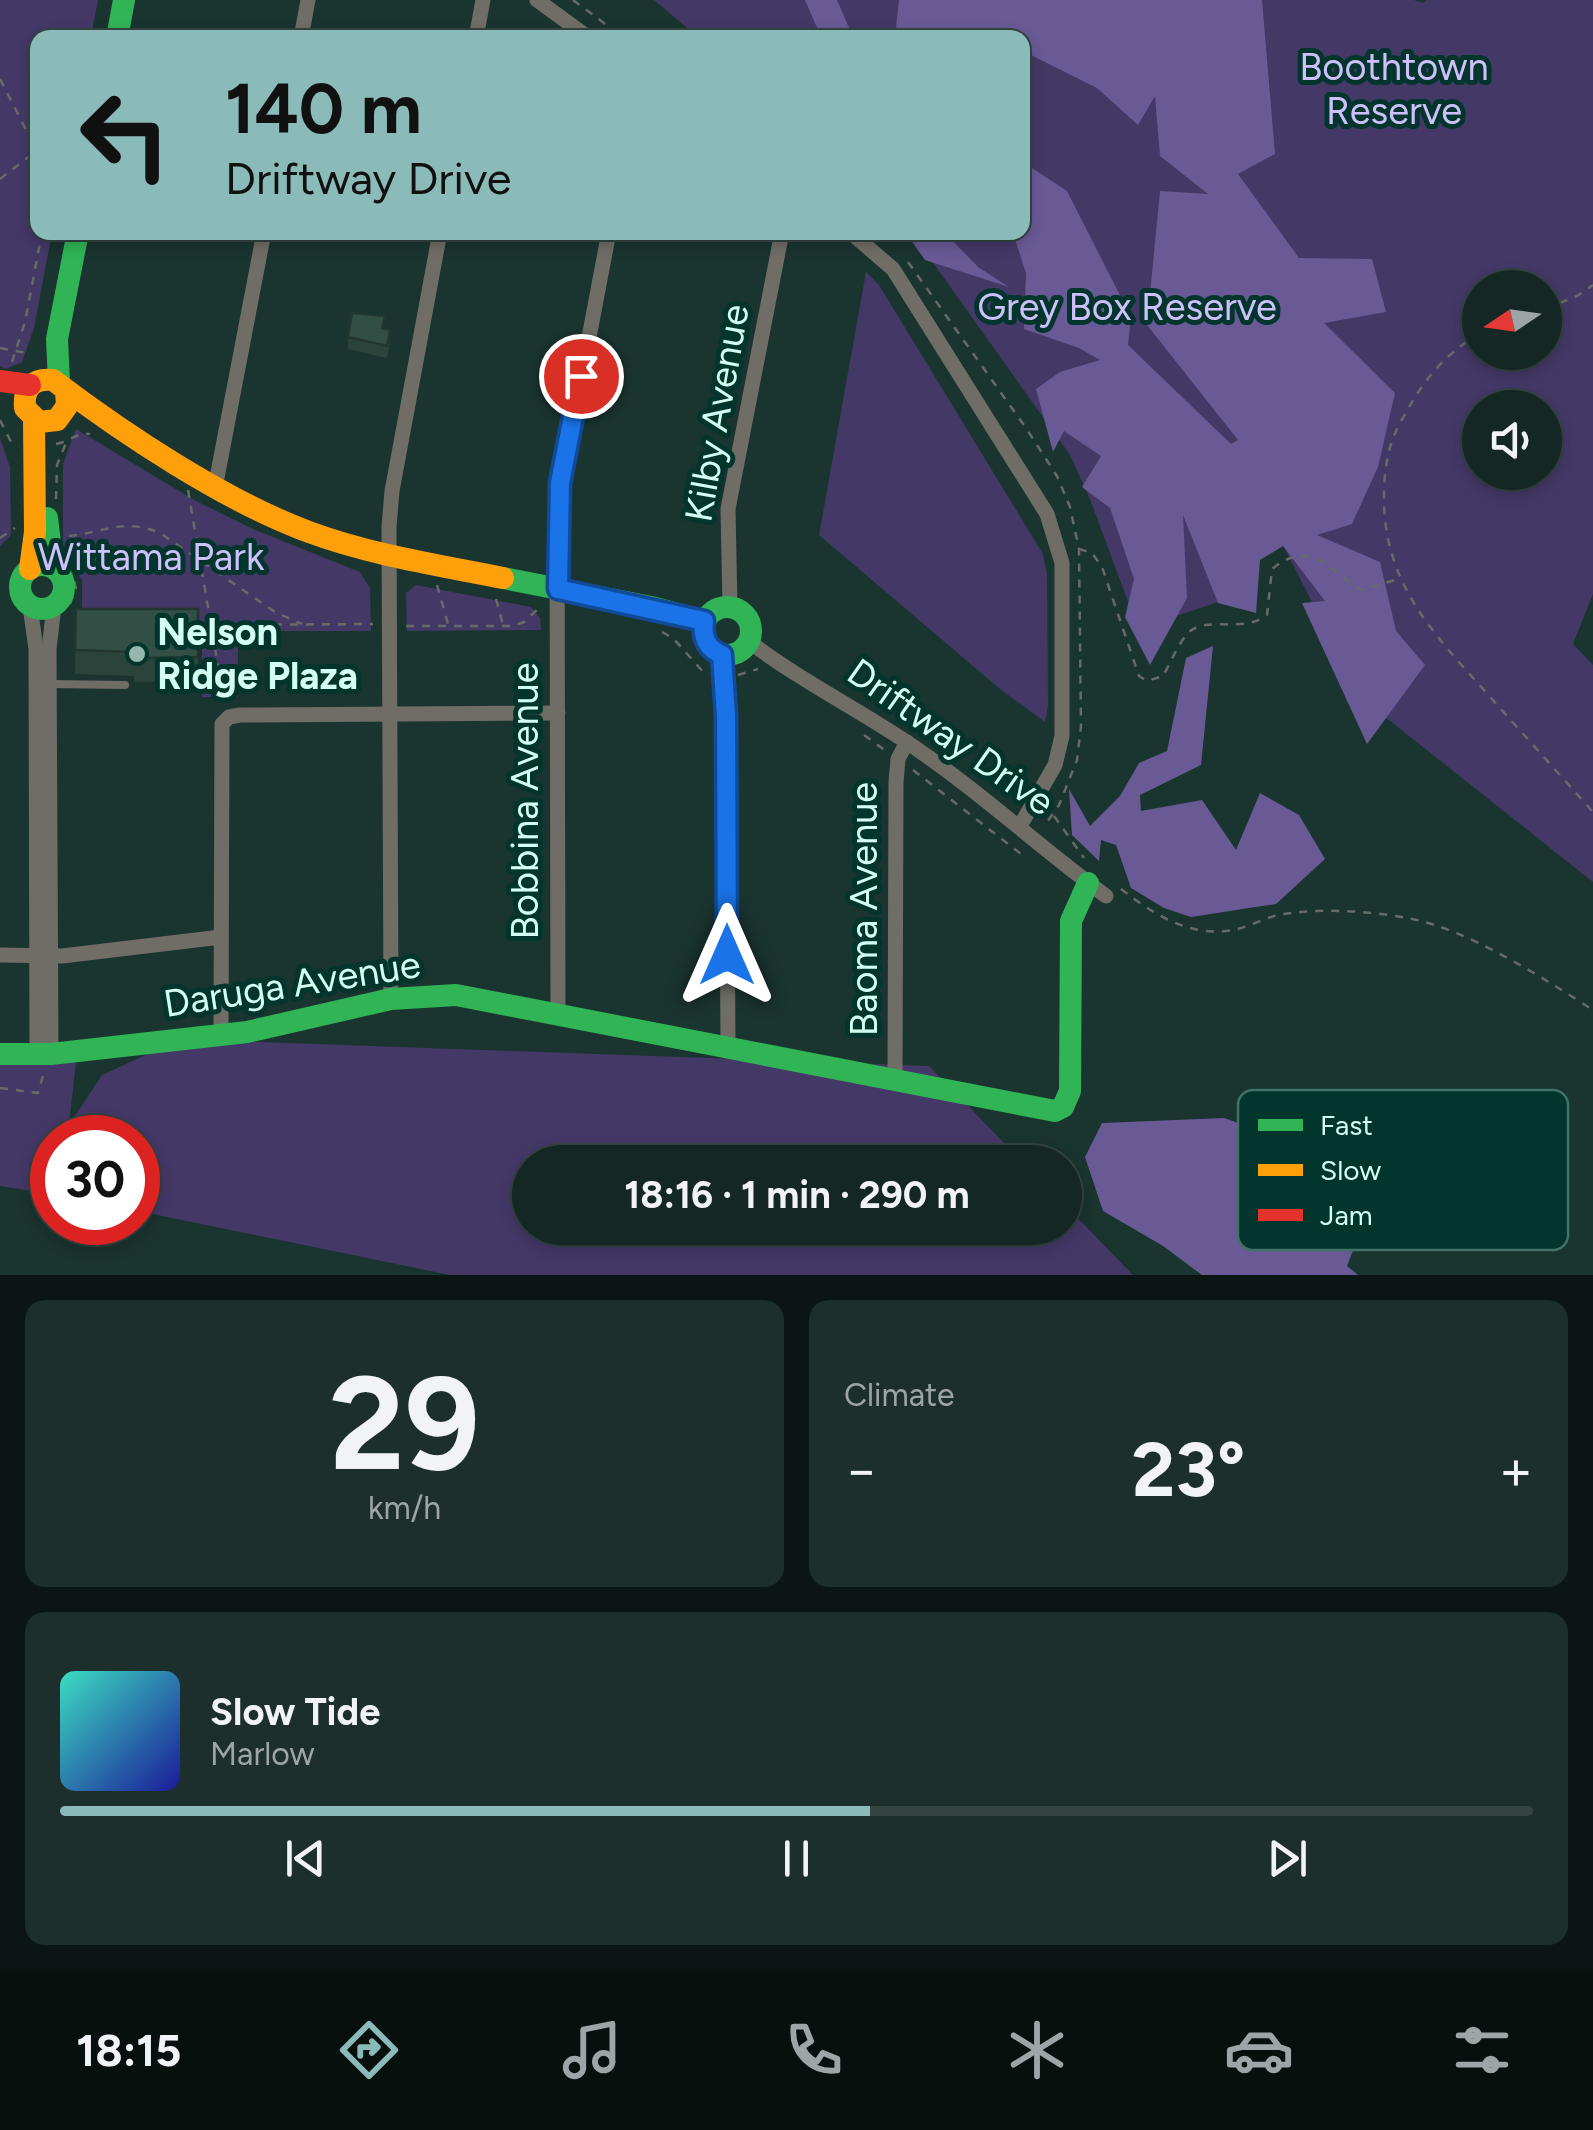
<!DOCTYPE html>
<html lang="en">
<head>
<meta charset="utf-8">
<style>
  :root { --surface:#142724; --page:#1d2f2c; --text:#f1f3f6; --muted:#9da5a6; --line:#334441; --accent:#8bbbb9 }
  body { margin:0; font-family:Figtree,sans-serif; background:var(--page); color:var(--text); height:100vh; display:flex; flex-direction:column; font-size:38px; white-space:nowrap }
  * { box-sizing:border-box; margin:0 }
  p { font-size:32px; color:var(--muted) }
  .icon { flex:none; width:55px; height:55px; fill:none; stroke:currentColor; stroke-width:2; stroke-linecap:round; stroke-linejoin:round }
  .map { position:relative; height:1275px; overflow:hidden }
  .sheet { display:flex; flex-direction:column; gap:25px; padding:25px; background:#0b1514; flex:1 }
  .sheet>* { flex:none }
  .banner { position:absolute; left:30px; top:30px; width:1000px; height:210px; border-radius:20px; box-shadow:0 5px 15px #0003,0 0 0 2px var(--line); background:#8bbbb9; color:#111; overflow:hidden }
  .needle { width:65px; rotate:257deg }
  .fabs { position:absolute; left:1462px; top:270px; display:grid; gap:20px }
  .fabs a { display:grid; place-items:center; width:100px; height:100px; border-radius:50%; background:var(--surface); box-shadow:0 5px 15px #0003,0 0 0 2px var(--line); font-size:50px }
  .speed { position:absolute; left:30px; top:1115px; display:flex; gap:20px; font-size:50px; font-weight:700; text-align:center }
  .speed>* { display:grid; place-content:center; width:130px; height:130px; border-radius:50%; background:var(--surface); box-shadow:0 5px 15px #0003,0 0 0 2px var(--line); line-height:1 }
  .speed .limit { border:15px solid #d22; background:#fff; color:#111 }
  .pin { position:absolute; display:grid; place-items:center; width:85px; height:85px; color:#fff; margin:-42px; border:5px solid #fff; border-radius:50%; box-shadow:0 2px 10px #0007 }
  .me { position:absolute; width:110px; margin:-55px; rotate:0deg; stroke-linejoin:round; filter:drop-shadow(0 0 8px #0008) }
  .turn { display:flex; align-items:center; gap:35px; height:210px; padding:0 30px; font-size:45px }
  .turn .icon { width:130px; height:130px; stroke-width:2.5 }
  .turn b { display:block; font-size:70px; line-height:85px }
  .big { font-size:75px; font-weight:700; line-height:1.1 }
  .sheet .card { flex:1; display:flex; flex-direction:column; justify-content:center; gap:15px; min-width:0; padding:0 35px; border-radius:20px; background:var(--page) }
  .sheet .dial { align-items:center; gap:0 }
  .dial b { font-size:130px; line-height:1 }
  .song { display:flex; align-items:center; gap:30px }
  .cover { width:120px; height:120px; border-radius:15px; background:linear-gradient(135deg,hsl(170 70% 55%),hsl(240 70% 35%)) }
  .played { height:10px; border-radius:5px; background:linear-gradient(90deg,var(--accent) 55%,var(--line) 55%) }
  .keys { display:flex; justify-content:space-around; direction:ltr }
  .heat { display:flex; justify-content:space-between; align-items:center; font-size:55px; direction:ltr }
  .sheet .tiles { flex:1; display:grid; gap:25px; grid-template-columns:1fr 1fr }
  .card:last-child { grid-column:span 2 }
  .trip { position:absolute; left:512px; top:1145px; width:570px; height:100px; border-radius:50px; background:var(--surface); box-shadow:0 5px 15px #0003,0 0 0 2px var(--line); font-weight:700; line-height:100px; text-align:center }
  .menu { display:flex; height:160px; justify-content:space-around; align-items:center; background:#08100e; color:var(--muted) }
  .menu .icon { width:70px; height:70px }
  .menu .current { color:var(--accent) }
  .menu b { font-size:45px; color:var(--text) }
  .map>svg:first-child { display:block }
  .green { fill:#443867; fill-rule:evenodd }
  .forest { fill:#695a95 }
  .lines { fill:none; stroke-linecap:round; stroke-linejoin:round }
  .path { stroke:#666b66; stroke-width:2.5; stroke-dasharray:8 8; stroke-linecap:butt }
  .lane { stroke:#706d67; stroke-width:8 }
  .street { stroke:#706d67; stroke-width:15 }
  .fast { stroke:#30b455; stroke-width:22 }
  .slow { stroke:#ff9f0a; stroke-width:22 }
  .jam { stroke:#e5322d; stroke-width:22 }
  .wall { fill:#2b443b }
  .building { fill:#324f45; stroke:#233730; stroke-width:2.5 }
  .route-casing { stroke:#114b97; stroke-width:25 }
  .route { stroke:#1a73e8; stroke-width:18 }
  .poi-dot { fill:#94b7ae; stroke:#02352c; stroke-width:4 }
  .labels { text-anchor:middle; stroke-width:10; stroke-linejoin:round; paint-order:stroke }
  .park-label { font-size:38px; fill:#cfc0fb; stroke:#02352c }
  .street-label { font-size:38px; fill:#d5fef2; stroke:#02352c }
  .poi-label { font-size:38px; font-weight:bold; fill:#d5fef2; stroke:#02352c; text-anchor:start }
  .key { fill:#02352c; stroke:#417167; stroke-width:2.5 }
  .key-label { font-size:28px; fill:#d5fef2 }
</style>
</head>
<body>
<div class="map">
<svg width="1593" height="1275" viewBox="0 0 1593 1275">
  <rect width="100%" height="100%" fill="#1a3430"/>
  <g class="green">
    <path d="M0 0H98L91 37 38 38V232L52 233 34 328 22 362 6 369 0 366Z"/>
    <path d="M654 0H1414L1423 3 1426 0H1593V594L1573 644 1593 665V882L1360 697 1278 535 1227 599 1138 629 1090 499 1070 455 934 264 908 233 1022 232V38L698 37ZM1480 288H1545V352H1480ZM1480 408H1545V472H1480Z"/>
    <path d="M866 272 879 285 1043 554 1047 575 1048 706 1045 722 1000 689 819 535Z"/>
    <path d="M76 429 194 500 253 529 360 572 370 588 371 631H238V697H202V631L82 630V580L63 551V464Z"/>
    <path d="M0 438 10 467 11 535 0 546Z"/>
    <path d="M416 585 531 607 540 618 541 630 407 631 406 593Z"/>
    <path d="M180 1039 929 1066 1023 1162H530V1228H1065V1205L1133 1275H450L138 1211V1138H52V1194L0 1186V1063L76 1062 69 1125 102 1075Z"/>
  </g>
  <g class="forest">
    <path d="M805 0H837L853 37H821Z"/>
    <path d="M899 0H1262L1275 154 1238 174 1299 258 1372 259 1386 312 1324 323 1395 393 1378 467 1352 524 1317 535 1380 562 1396 631 1425 665 1367 744 1302 603 1325 601 1283 546 1260 560 1256 613 1218 603 1183 515 1187 598 1150 665 1125 617 1134 579 1110 508 1082 487 1101 456 1064 431 1053 452 1036 389 1060 372 1100 360 1079 348 1024 329 1026 273 1013 233 1022 232 1023 215 1030 201 1023 200V162L1067 191 1131 317 1128 345 1231 444 1238 440 1147 325 1160 191 1208 194 1160 156 1155 96 1138 125 1097 88 1023 51 1022 38 895 37Z"/>
    <path d="M906 233H945L978 267 1009 287 925 260Z"/>
    <path d="M1213 646 1201 765 1140 795 1141 811 1202 800 1236 850 1260 793 1299 815 1325 859 1276 904 1191 917 1164 908 1131 888 1116 845 1101 840 1099 861 1072 835 1069 789 1090 826 1120 796 1139 763 1167 751 1186 658Z"/>
    <path d="M1224 1118 1383 1173 1347 1266 1358 1275H1202L1163 1246 1103 1211 1085 1157 1102 1123Z"/>
  </g>
  <g class="lines">
    <g class="path">
      <path d="M573 0 624 38"/>
      <path d="M0 79 38 153"/>
      <path d="M0 179 35 152"/>
      <path d="M908 262 1026 428 1057 476 1070 507 1079 549 1081 726 1077 760 1059 805 1045 825"/>
      <path d="M1545 309 1577 296 1593 285"/>
      <path d="M1480 333C1443 356 1425 378 1404 416 1389 440 1384 467 1384 496 1383 585 1436 636 1491 698 1525 736 1559 774 1593 812"/>
      <path d="M0 348 31 354"/>
      <path d="M12 362 25 322 42 232"/>
      <path d="M0 420 13 446"/>
      <path d="M56 444C68 442 78 432 90 434"/>
      <path d="M188 490 224 701"/>
      <path d="M56 499 57 465 66 443"/>
      <path d="M69 536C105 532 124 518 160 533L275 612 302 624"/>
      <path d="M0 538 15 528"/>
      <path d="M1079 549 1092 553 1102 567 1139 676 1147 681 1163 676C1171 662 1178 644 1188 633 1206 615 1243 634 1267 615L1272 569C1311 537 1330 572 1362 590L1398 579"/>
      <path d="M437 585 448 624"/>
      <path d="M496 599 503 625"/>
      <path d="M70 604 76 588 72 573"/>
      <path d="M210 625 373 624"/>
      <path d="M406 626H513L524 622 541 606"/>
      <path d="M662 632 673 638 705 674"/>
      <path d="M738 675 758 669"/>
      <path d="M864 735 886 751"/>
      <path d="M913 770 1021 854 1024 851"/>
      <path d="M1054 816 1084 858"/>
      <path d="M1121 889C1153 914 1190 938 1233 930 1250 927 1267 916 1284 914 1323 908 1369 911 1407 918 1466 928 1543 978 1593 1010"/>
      <path d="M0 1088 38 1093 44 1072"/>
    </g>
    <path class="lane" d="M49 684 125 685"/>
    <g class="street">
      <path d="M537 0 589 38"/>
      <path d="M301 38 308 0"/>
      <path d="M476 38 483 0"/>
      <path d="M850 232 893 269 1047 514 1062 563V736L1055 765 1020 826"/>
      <path d="M216 483 264 232"/>
      <path d="M30 606 36 649 37 1054"/>
      <path d="M730 606 728 509 782 232"/>
      <path d="M750 642C798 679 854 707 905 741 976 788 1038 846 1106 896"/>
      <path d="M722 655 726 716 728 1048"/>
      <path d="M0 955 62 956 221 937"/>
      <path d="M391 999 389 527 392 491 440 232"/>
      <path d="M558 1014 557 506 609 232"/>
      <path d="M221 1035 222 724 229 717 240 715 558 713"/>
      <path d="M51 1054 49 649 54 606"/>
      <path d="M895 1078 896 782 898 759 907 742"/>
    </g>
    <g class="fast">
      <path d="M117 38 124 0"/>
      <path d="M59 382 57 339 78 232"/>
      <path d="M47 518 53 567"/>
      <circle cx="42" cy="587" r="22"/>
      <path d="M503 578 651 607 704 621"/>
      <circle cx="727" cy="631" r="24"/>
      <path d="M0 1054H51L247 1032 391 999 456 995 1055 1111 1063 1107 1070 1091 1071 921 1088 883"/>
    </g>
    <g class="slow">
      <path d="M66 391 67 406 57 420 39 422 25 408C23 388 33 378 53 380 124 434 225 501 309 532 371 555 438 565 503 578"/>
      <path d="M30 569 35 532 34 420"/>
    </g>
    <path class="jam" d="M0 381 30 385"/>
  </g>
  <g class="wall">
    <path d="M384 329 390 342 387 358 348 349V337Z"/>
    <path d="M76 609H198V681L134 682V676L75 674Z"/>
  </g>
  <g class="building">
    <path d="M352 313 385 316 382 328 390 330 387 346 348 337Z"/>
    <path d="M76 609H198V657L134 658V652L75 650Z"/>
  </g>
  <g class="lines">
    <defs>
      <path id="route" d="M581 376 560 483 558 589 704 621C702 637 706 648 722 655L726 716 727 955"/>
    </defs>
    <use href="#route" class="route-casing"/>
    <use href="#route" class="route"/>
  </g>
  <circle class="poi-dot" cx="137" cy="654" r="10"/>
  <g class="labels">
    <g class="park-label">
      <text x="1394" y="80">Boothtown<tspan x="1394" dy="44">Reserve</tspan></text>
      <text x="1127" y="320">Grey Box Reserve</text>
      <text x="151" y="570">Wittama Park</text>
    </g>
    <g class="street-label">
      <text transform="translate(717 413) rotate(-80)" y="13">Kilby Avenue</text>
      <text transform="translate(951 737) rotate(35)" y="13">Driftway Drive</text>
      <text transform="translate(525 801) rotate(-90)" y="13">Bobbina Avenue</text>
      <text transform="translate(864 909) rotate(-90)" y="13">Baoma Avenue</text>
      <text transform="translate(292 984) rotate(-9)" y="13">Daruga Avenue</text>
    </g>
    <g class="poi-label">
      <text x="157" y="645">Nelson<tspan x="157" dy="44">Ridge Plaza</tspan></text>
    </g>
  </g>
  <rect x="1238" y="1090" width="330" height="160" rx="15" class="key"/>
  <rect x="1258" y="1119" width="45" height="12" fill="#30b455"/>
  <rect x="1258" y="1164" width="45" height="12" fill="#ff9f0a"/>
  <rect x="1258" y="1209" width="45" height="12" fill="#e5322d"/>
  <g class="key-label">
    <text x="1320" y="1135">Fast</text>
    <text x="1320" y="1180">Slow</text>
    <text x="1320" y="1225">Jam</text>
  </g>
</svg>
<div class="fabs">
<a><svg class="needle" viewBox="-14 -14 28 28"><path d="M0-13l5 13h-10z" fill="#e53935"/><path d="M0 13l5-13h-10z" fill="#9da5a6"/></svg></a>
<a><svg class="icon" aria-label="sound" viewBox="0 0 24 24"><path d="M4 9h4l5-4v14l-5-4H4zM17 9q2 3 0 6"/></svg></a>
</div>
<div class="speed"><div class="limit">30</div></div>
<div class="pin" style="left:581px;top:376px;background:#d93025"><svg class="icon" aria-label="arrive" viewBox="0 0 24 24"><path d="M6 21V4h12l-3 4 3 4H6"/></svg></div>
<svg class="me" style="left:727px;top:955px" viewBox="-20 -20 40 40"><path d="M0-17L14 15 0 8-14 15z" fill="#1a73e8" stroke="#fff" stroke-width="4"/></svg>
<div class="trip">18:16 · 1 min · 290 m</div>
<div class="banner">
<div class="turn"><svg class="icon" aria-label="left" viewBox="0 0 24 24"><path d="M17 20v-9H6M10 6l-5 5 5 5"/></svg><div><b>140 m</b>Driftway Drive</div></div>
</div>
</div>
<section class="sheet">
<div class="tiles">
<div class="card dial"><b>29</b><p>km/h</p></div>
<div class="card"><p>Climate</p>
<div class="heat"><a>−</a><b class="big">23°</b><a>+</a></div>
</div>
<div class="card">
<div class="song"><i class="cover"></i><div><b>Slow Tide</b><p>Marlow</p></div></div>
<div class="played"></div>
<div class="keys"><svg class="icon" aria-label="previous" viewBox="0 0 24 24"><path d="M18 5L8 12l10 7zM5 5v14"/></svg><svg class="icon" aria-label="pause" viewBox="0 0 24 24"><path d="M8 5v14M16 5v14"/></svg><svg class="icon" aria-label="next" viewBox="0 0 24 24"><path d="M6 5l10 7-10 7zM19 5v14"/></svg></div>
</div>
</div>
</section>
<nav class="menu">
<b>18:15</b>
<svg class="icon current" aria-label="directions" viewBox="0 0 24 24"><path d="M12 3l9 9-9 9-9-9zM9 14v-3h6M13 9l2 2-2 2"/></svg>
<svg class="icon" aria-label="music" viewBox="0 0 24 24"><path d="M9 18V5l10-2v13"/><circle cx="6" cy="18" r="3"/><circle cx="16" cy="16" r="3"/></svg>
<svg class="icon" aria-label="phone" viewBox="0 0 24 24"><path d="M5 4h4l2 5-3 2q2 4 5 5l2-3 5 2v4C11 20 4 13 5 4z"/></svg>
<svg class="icon" aria-label="climate" viewBox="0 0 24 24"><path d="M12 3v18M4 7l16 10M4 17L20 7"/></svg>
<svg class="icon" aria-label="car" viewBox="0 0 24 24"><path d="M5 17H2v-5l4-1 3-4h7l3 4 3 1v5h-3M9 17h6M6 11h13"/><circle cx="7" cy="17" r="2"/><circle cx="17" cy="17" r="2"/></svg>
<svg class="icon" aria-label="filters" viewBox="0 0 24 24"><path d="M4 7h16M4 17h16"/><circle cx="9" cy="7" r="2"/><circle cx="15" cy="17" r="2"/></svg>
</nav>
</body>
</html>
